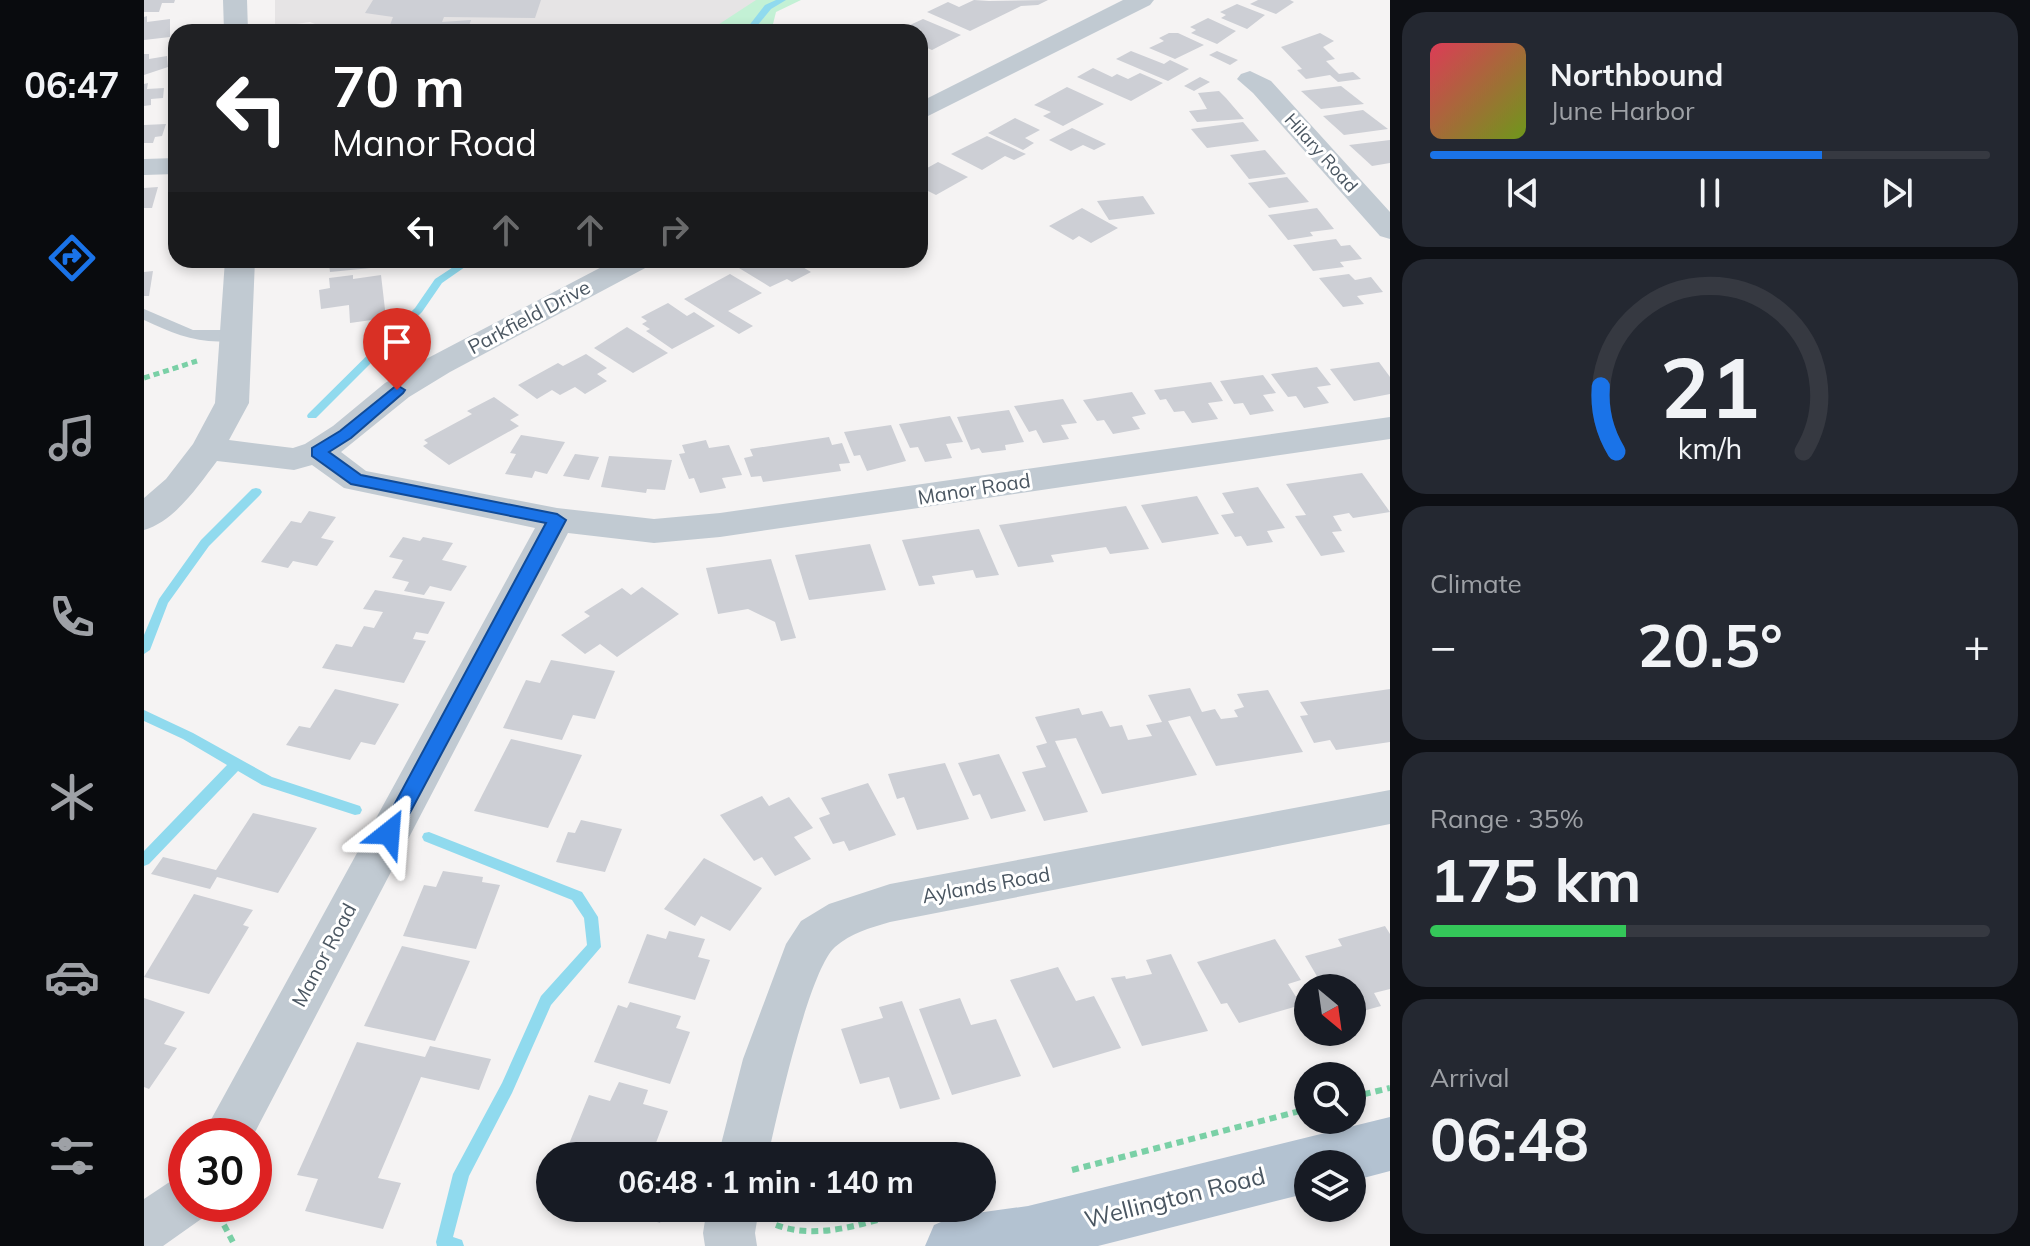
<!DOCTYPE html>
<html lang="en">
<head>
<meta charset="utf-8">
<style>
  :root { --surface:#171b24; --page:#242831; --text:#f1f3f6; --muted:#9ea1a6; --line:#363941; --accent:#1a73e8 }
  body { margin:0; font-family:Mulish,sans-serif; background:var(--page); color:var(--text); height:100vh; display:flex; flex-direction:column; font-size:30px; white-space:nowrap }
  * { box-sizing:border-box; margin:0 }
  p { font-size:26px; color:var(--muted) }
  .icon { flex:none; width:44px; height:44px; fill:none; stroke:currentColor; stroke-width:2; stroke-linecap:round; stroke-linejoin:round }
  .map { position:relative; flex:1; overflow:hidden }
  .side { display:flex; flex-direction:column; gap:12px; padding:12px; background:#0d0f14; width:640px }
  .side>* { flex:none }
  .top-card { position:absolute; left:24px; top:24px; width:760px; height:244px; border-radius:24px; box-shadow:0 4px 12px #0003; background:#202124; color:#fff; overflow:hidden }
  .needle { width:52px; rotate:151deg }
  .buttons { position:absolute; left:1150px; top:974px; display:grid; gap:16px }
  .buttons a { display:grid; place-items:center; width:72px; height:72px; border-radius:50%; background:var(--surface); box-shadow:0 4px 12px #0003; font-size:40px }
  .speed { position:absolute; left:24px; top:1118px; display:flex; gap:16px; font-size:40px; font-weight:700; text-align:center }
  .speed>* { display:grid; place-content:center; width:104px; height:104px; border-radius:50%; background:var(--surface); box-shadow:0 4px 12px #0003; line-height:1 }
  .speed .limit { border:12px solid #d22; background:#fff; color:#111 }
  .pin { position:absolute; display:grid; place-items:center; width:68px; height:68px; color:#fff; margin:-82px -34px; border-radius:50% 50% 50% 0; rotate:-45deg; box-shadow:0 0 8px #0007 }
  .pin .icon { rotate:45deg }
  .me { position:absolute; width:88px; margin:-44px; rotate:28deg; stroke-linejoin:round; filter:drop-shadow(0 0 6px #0008) }
  .turn { display:flex; align-items:center; gap:28px; height:168px; padding:0 32px; font-size:36px }
  .turn .icon { width:104px; height:104px; stroke-width:2.5 }
  .turn b { display:block; font-size:56px; line-height:68px }
  .lanes { display:flex; align-items:center; height:76px; padding:0 32px; background:#0003; justify-content:center; gap:40px; direction:ltr }
  .lanes .off { opacity:.35 }
  .big { font-size:60px; font-weight:700; line-height:1.1 }
  .side .card { flex:1; display:flex; flex-direction:column; justify-content:center; gap:12px; min-width:0; padding:0 28px; border-radius:24px; background:var(--page) }
  .side .dial { align-items:center; gap:0 }
  .dial svg { height:208px; overflow:visible; fill:none; stroke:var(--line); stroke-width:7; stroke-linecap:round; text-anchor:middle }
  .dial text { fill:var(--text); stroke:none }
  .song { display:flex; align-items:center; gap:24px }
  .cover { width:96px; height:96px; border-radius:12px; background:linear-gradient(135deg,hsl(350 70% 55%),hsl(80 70% 35%)) }
  .played { height:8px; border-radius:4px; background:linear-gradient(90deg,var(--accent) 70%,var(--line) 70%) }
  .keys { display:flex; justify-content:space-around; direction:ltr }
  .heat { display:flex; justify-content:space-between; align-items:center; font-size:44px; direction:ltr }
  .charge { height:12px; border-radius:6px; background:linear-gradient(90deg,#34c759 35%,var(--line) 0) }
  .trip { position:absolute; left:392px; top:1142px; width:460px; height:80px; border-radius:40px; background:var(--surface); box-shadow:0 4px 12px #0003; font-weight:700; line-height:80px; text-align:center }
  main { display:flex; flex:1; min-height:0 }
  .tabs { display:flex; flex-direction:column; width:144px; justify-content:space-around; align-items:center; background:#090b0e; color:var(--muted) }
  .tabs .icon { width:56px; height:56px }
  .tabs .selected { color:var(--accent) }
  .tabs b { font-size:36px; color:var(--text) }
  .map>svg:first-child { display:block }
  .education { fill:#e6e4e5 }
  .green { fill:#c3f1d5 }
  .lines { fill:none; stroke-linecap:round; stroke-linejoin:round }
  .stream { fill:#90daee; fill-rule:evenodd }
  .building { fill:#cdcfd5 }
  .path-far1 { stroke:#7ad0a6; stroke-width:5; stroke-dasharray:6 4; stroke-linecap:butt }
  .path { stroke:#7ad0a6; stroke-width:6; stroke-dasharray:7 5; stroke-linecap:butt }
  .service { fill:#c1cad2; fill-rule:evenodd }
  .minor { fill:#c1cad2; fill-rule:evenodd }
  .primary { fill:#b3c2d1; fill-rule:evenodd }
  .route { fill:#1a73e8; stroke:#114b97; stroke-width:2 }
  .labels { text-anchor:middle; stroke-width:6; stroke-linejoin:round; paint-order:stroke }
  .far-street-label { font-size:18px; fill:#4a5661; stroke:#fff }
  .street-label { font-size:20px; fill:#4a5661; stroke:#fff }
  .near-street-label { font-size:24px; fill:#4a5661; stroke:#fff }
</style>
</head>
<body>
<main>
<nav class="tabs">
<b>06:47</b>
<svg class="icon selected" aria-label="directions" viewBox="0 0 24 24"><path d="M12 3l9 9-9 9-9-9zM9 14v-3h6M13 9l2 2-2 2"/></svg>
<svg class="icon" aria-label="music" viewBox="0 0 24 24"><path d="M9 18V5l10-2v13"/><circle cx="6" cy="18" r="3"/><circle cx="16" cy="16" r="3"/></svg>
<svg class="icon" aria-label="phone" viewBox="0 0 24 24"><path d="M5 4h4l2 5-3 2q2 4 5 5l2-3 5 2v4C11 20 4 13 5 4z"/></svg>
<svg class="icon" aria-label="climate" viewBox="0 0 24 24"><path d="M12 3v18M4 7l16 10M4 17L20 7"/></svg>
<svg class="icon" aria-label="car" viewBox="0 0 24 24"><path d="M5 17H2v-5l4-1 3-4h7l3 4 3 1v5h-3M9 17h6M6 11h13"/><circle cx="7" cy="17" r="2"/><circle cx="17" cy="17" r="2"/></svg>
<svg class="icon" aria-label="filters" viewBox="0 0 24 24"><path d="M4 7h16M4 17h16"/><circle cx="9" cy="7" r="2"/><circle cx="15" cy="17" r="2"/></svg>
</nav>
<div class="map">
<svg width="1246" height="1246" viewBox="0 0 1246 1246">
  <rect width="100%" height="100%" fill="#f5f3f3"/>
  <path class="education" d="M131 0H637L599 32H191L166 22 131 27Z"/>
  <path class="green" d="M612 0H657L632 12 627 32H563Z"/>
  <g class="lines">
    <g class="stream">
      <path d="M632 0H642L627 9 608 32H600L621 5Z"/>
      <path d="M320 260H331L298 283 278 312 172 418H164L163 416 164 414 271 308 291 279Z"/>
      <path d="M112 488 116 489 118 492 116 495 65 546 24 603 6 650 0 654V635L15 599 57 540 108 489Z"/>
      <path d="M0 710 49 733 128 777 216 806 218 810 216 814 211 815 118 785 94 771 5 864 0 866V851L83 765 39 739 0 721Z"/>
      <path d="M285 832 438 892 454 917 457 947 407 1005 368 1093 325 1176 309 1237 318 1240 320 1246H293L292 1242 309 1174 358 1083 397 996 443 945 440 918 428 900 280 841 278 837 280 833Z"/>
    </g>
  </g>
  <g class="building">
    <path d="M0 0H31L30 3H18L15 12H0Z"/>
    <path d="M229 0H397L391 18 300 17 298 22 327 20 325 26 246 25 249 17 221 13Z"/>
    <path d="M830 0 845 1 904 0 894 5 877 6 826 31 783 12 804 2 815 7Z"/>
    <path d="M1114 0H1146L1150 2 1132 14 1106 4Z"/>
    <path d="M1093 4 1121 15 1103 29 1077 18 1082 15 1076 12Z"/>
    <path d="M3 16V22L26 19V37L0 40V17Z"/>
    <path d="M1064 18 1092 31 1073 44 1047 33 1052 30 1046 27Z"/>
    <path d="M779 19 817 35 788 50 776 45 777 30 766 25Z"/>
    <path d="M1025 33H1034L1060 45 1031 59 1005 48 1020 41 1015 38Z"/>
    <path d="M1176 33 1190 41 1179 47 1191 59 1182 61 1195 74 1209 72 1217 79 1194 82 1186 75 1162 79 1153 70 1158 69 1137 47Z"/>
    <path d="M987 51 1020 64 1026 60 1045 69 1024 81 972 59Z"/>
    <path d="M1073 51 1094 60 1086 65 1065 55Z"/>
    <path d="M0 54H5V59L23 56 24 67 0 75Z"/>
    <path d="M949 68 968 77 973 74 984 79 996 73 1019 83 987 101 933 77Z"/>
    <path d="M1056 77 1066 82 1050 91 1040 86Z"/>
    <path d="M4 83 3 89 20 88 19 98 7 99V105L0 106V84Z"/>
    <path d="M1197 86 1220 104 1177 109 1157 91Z"/>
    <path d="M923 87 960 104 919 126 899 116 907 112 890 105Z"/>
    <path d="M1075 91 1082 98 1100 119 1053 122 1045 111 1063 109 1054 93Z"/>
    <path d="M1219 110 1244 129 1200 135 1179 116Z"/>
    <path d="M871 118 896 130 881 138 890 143 879 150 844 133Z"/>
    <path d="M1099 122 1115 141 1063 148 1047 129Z"/>
    <path d="M22 124 18 136 11 137 9 143H0V125Z"/>
    <path d="M928 128 962 144 950 150 939 145 927 151 905 140Z"/>
    <path d="M843 136 882 154 870 160 861 156 838 170 807 154Z"/>
    <path d="M1246 140V163L1228 166 1205 145Z"/>
    <path d="M1121 150 1142 174 1105 179 1086 155Z"/>
    <path d="M794 162 824 177 792 195 776 187V172Z"/>
    <path d="M1143 177 1165 202 1125 208 1104 183Z"/>
    <path d="M14 187 8 208H0V188Z"/>
    <path d="M999 196 1011 214 965 220 953 201Z"/>
    <path d="M938 208 974 228 947 243 935 236 929 240 905 226Z"/>
    <path d="M1173 208 1190 229 1166 232 1169 236 1144 240 1124 215Z"/>
    <path d="M1192 239 1197 246 1206 245 1218 259 1196 262 1200 267 1169 271 1149 245Z"/>
    <path d="M177 260H227V268L186 272 185 264 177 265Z"/>
    <path d="M610 260H647L667 272 648 282 643 279 626 287 595 268Z"/>
    <path d="M9 271 5 296H0V272Z"/>
    <path d="M586 274 618 293 584 311 609 326 595 334 540 299Z"/>
    <path d="M1205 274 1211 280 1227 277 1239 292 1213 296 1220 304 1199 307 1175 278Z"/>
    <path d="M209 275V279L237 275 242 318 206 323 205 305 177 309 175 290 186 288 185 278Z"/>
    <path d="M524 303 543 316 550 312 571 326 528 349 502 331 506 329 498 324 503 321 497 317Z"/>
    <path d="M483 327 524 353 489 373 450 348Z"/>
    <path d="M442 354 463 368 453 374 463 381 441 394 431 387 416 395 408 390 393 399 374 385 414 363 419 366Z"/>
    <path d="M1235 362 1246 377V394L1210 401 1186 369Z"/>
    <path d="M1173 367 1187 385 1173 387 1185 403 1160 408 1152 396 1144 397 1127 374Z"/>
    <path d="M1119 375 1132 393 1119 395 1130 411 1106 415 1099 403 1090 404 1076 381Z"/>
    <path d="M1067 382 1079 401 1064 403 1074 419 1048 423 1040 411 1030 412 1022 399 1016 400 1010 390Z"/>
    <path d="M988 392 1002 414 988 417 996 429 969 434 960 420 953 421 939 400Z"/>
    <path d="M350 397 375 415 366 420 375 426 305 465 279 446 284 443 280 440 328 414 323 411Z"/>
    <path d="M919 399 933 423 917 425 925 439 899 443 892 430 885 432 870 406Z"/>
    <path d="M865 410 880 442 861 445 862 450 838 453 835 448 827 450 813 417Z"/>
    <path d="M806 416 819 442 802 444 808 458 781 462 774 447 766 448 755 424Z"/>
    <path d="M747 425 762 461 723 471 716 455 710 456 700 432Z"/>
    <path d="M377 435 421 442 403 474 391 471 388 478 361 474 372 454 366 453Z"/>
    <path d="M685 437 688 445 698 443 706 463 695 464 697 471 619 482 617 476 607 477 600 458 609 456 606 449Z"/>
    <path d="M562 440 565 448 585 445 598 475 578 478 582 488 556 493 550 478 545 479 535 454 541 453 538 445Z"/>
    <path d="M431 454 455 457 445 480 419 476Z"/>
    <path d="M465 456 528 460 521 490 503 489 502 493 457 487Z"/>
    <path d="M1218 473 1246 512 1209 518 1205 513 1189 516 1198 531 1188 532 1201 552 1177 556 1151 516 1162 515 1142 484Z"/>
    <path d="M1114 487 1141 528 1123 531 1129 542 1103 546 1097 536 1091 537 1077 515 1090 513 1078 493Z"/>
    <path d="M1053 496 1075 534 1018 543 997 505Z"/>
    <path d="M982 506 1005 549 966 554 962 547 907 555 910 562 874 567 855 525Z"/>
    <path d="M165 511 192 517 177 538 190 541 173 566 149 561 144 568 117 562 147 521 157 523Z"/>
    <path d="M835 529 855 575 832 578 829 570 788 576 791 584 775 586 758 540Z"/>
    <path d="M259 537 276 541 279 537 309 543 298 560 323 566 307 591 286 586 280 595 260 591 265 582 248 578 259 560 245 557Z"/>
    <path d="M726 544 742 590 665 600 651 555Z"/>
    <path d="M627 559 652 638 637 641 631 622 604 609 574 614 562 568Z"/>
    <path d="M498 587 535 614 473 657 456 644 441 654 417 635 446 616 440 612 478 588 487 595Z"/>
    <path d="M231 590 301 602 284 634 272 632 269 639 282 641 260 683 178 668 192 644 208 647 220 626 230 628 239 612 219 609Z"/>
    <path d="M407 660 471 671 451 719 429 715 418 740 359 728 382 680 396 683Z"/>
    <path d="M1046 688 1058 712 1071 709 1077 719 1094 717 1090 710 1100 707 1093 694 1124 690 1159 752 1072 766 1046 716 1024 721 1053 775 958 794 932 738 911 741 944 812 900 821 878 772 902 767 892 746 903 743 891 717 935 708 938 715 958 711 966 727 978 725 984 740 1008 736 1002 725 1018 722 1004 695Z"/>
    <path d="M191 689 255 704 231 745 217 742 206 760 142 745 155 726 166 728Z"/>
    <path d="M1246 689V742L1192 750 1186 740 1170 743 1156 716 1164 715 1156 702Z"/>
    <path d="M367 739 438 755 404 828 330 811Z"/>
    <path d="M855 754 882 811 847 819 836 794 829 796 814 763Z"/>
    <path d="M801 763 825 819 773 830 760 797 753 799 744 774Z"/>
    <path d="M724 783 752 835 705 851 700 841 689 844 675 818 686 814 677 798Z"/>
    <path d="M618 796 625 806 645 797 669 828 650 837 667 859 631 876 618 857 610 861 576 815Z"/>
    <path d="M109 813 173 828 134 893 73 877 66 889 7 874 19 857 72 870Z"/>
    <path d="M437 820 478 829 461 872 412 862 424 832 431 833Z"/>
    <path d="M560 858 618 888 586 931 557 916 551 926 520 909Z"/>
    <path d="M299 871 339 877 338 882 356 885 332 949 259 936 280 885 292 887Z"/>
    <path d="M50 894 109 910 99 925 105 927 65 994 0 977Z"/>
    <path d="M1241 926 1246 934V989L1230 993 1237 1006 1208 1014V988H1180L1161 956 1198 946 1194 939Z"/>
    <path d="M525 931 561 939 554 957 566 960 551 1000 484 983 503 934 522 939Z"/>
    <path d="M1131 939 1157 980 1144 984 1157 1005 1095 1023 1083 1003 1077 1004 1053 962Z"/>
    <path d="M258 946 326 961 291 1041 220 1026Z"/>
    <path d="M1027 954 1064 1031 998 1046 967 978 981 976 982 979 1008 974 1002 960Z"/>
    <path d="M914 967 932 1001 950 996 977 1048 909 1068 866 980Z"/>
    <path d="M0 998 41 1012 20 1044 33 1048 5 1089 0 1087Z"/>
    <path d="M816 998 827 1025 852 1019 877 1076 808 1095 775 1009Z"/>
    <path d="M758 1001 796 1099 756 1109 745 1077 716 1084 697 1029 739 1018 735 1007Z"/>
    <path d="M486 1002 537 1016 532 1028 546 1032 526 1084 450 1062 474 1005 483 1008Z"/>
    <path d="M213 1042 281 1057 286 1046 347 1059 335 1090 277 1077 234 1178 257 1183 239 1229 161 1211 174 1179 153 1175Z"/>
    <path d="M475 1082 504 1090 499 1104 524 1111 507 1156H420L445 1095 466 1101Z"/>
    <path d="M469 1208H522L516 1223Z"/>
  </g>
  <g class="lines">
    <path class="path-far1" d="M0 378 53 361"/>
    <g class="path">
      <path d="M1208 1097 1246 1088"/>
      <path d="M928 1170 1164 1109"/>
      <path d="M80 1225 91 1246"/>
      <path d="M632 1225C678 1242 729 1220 775 1208"/>
    </g>
    <path class="service" d="M0 309 49 330H91L99 335 97 339C61 347 32 335 0 320Z"/>
    <g class="minor">
      <path d="M79 0H103L104 32H80Z"/>
      <path d="M979 0H1010L1006 5 776 120V102Z"/>
      <path d="M1106 71 1127 81 1246 212V239L1236 236 1109 93 1093 79 1097 74Z"/>
      <path d="M32 158V174L0 175V159Z"/>
      <path d="M81 260H111L105 403 85 440 149 448 161 444 189 426 241 383 284 358 471 260H509L505 266 306 372 265 397 197 452 222 471 413 508 510 519 576 513 1246 417V439L576 537 510 543 424 533 109 1136H58L391 528 200 488 168 465 150 470 73 461C54 486 31 521 0 530V498L22 479 49 444 71 403Z"/>
      <path d="M1246 790V824L746 922C726 928 707 933 691 947 665 970 633 1116 624 1156H574L599 1059 642 944 657 921 685 904 746 884Z"/>
      <path d="M42 1175V1204H66L60 1217 19 1246H0V1199L24 1183Z"/>
      <path d="M563 1208H615L611 1233 613 1246H561L559 1233Z"/>
    </g>
    <path class="primary" d="M1246 1117V1171L1208 1181V1164H1164V1193L954 1246H781L790 1225 811 1216 884 1206Z"/>
  </g>
  <path class="route" d="M253 385 261 390 259 393 207 438 185 452 217 475 413 514 422 520 252 839 245 841 238 839 235 833 402 523 207 484 168 456V448L196 431Z"/>
  <g class="labels">
    <g class="far-street-label">
      <text transform="translate(1177 153) rotate(48)" y="6">Hilary Road</text>
    </g>
    <g class="street-label">
      <text transform="translate(385 317) rotate(-28)" y="7">Parkfield Drive</text>
      <text transform="translate(830 489) rotate(-9)" y="7">Manor Road</text>
      <text transform="translate(842 885) rotate(-10)" y="7">Aylands Road</text>
      <text transform="translate(180 955) rotate(-62)" y="7">Manor Road</text>
    </g>
    <g class="near-street-label">
      <text transform="translate(1031 1198) rotate(-14)" y="8">Wellington Road</text>
    </g>
  </g>
</svg>
<div class="buttons">
<a><svg class="needle" viewBox="-14 -14 28 28"><path d="M0-13l5 13h-10z" fill="#e53935"/><path d="M0 13l5-13h-10z" fill="#9ea1a6"/></svg></a>
<a><svg class="icon" aria-label="search" viewBox="0 0 24 24"><circle cx="10" cy="10" r="6"/><path d="M15 15l6 6"/></svg></a>
<a><svg class="icon" aria-label="layers" viewBox="0 0 24 24"><path d="M12 4l9 5-9 5-9-5zM3 14l9 5 9-5"/></svg></a>
</div>
<div class="speed"><div class="limit">30</div></div>
<div class="pin" style="left:253px;top:390px;background:#d93025"><svg class="icon" aria-label="arrive" viewBox="0 0 24 24"><path d="M6 21V4h12l-3 4 3 4H6"/></svg></div>
<svg class="me" style="left:245px;top:833px" viewBox="-20 -20 40 40"><path d="M0-17L14 15 0 8-14 15z" fill="#1a73e8" stroke="#fff" stroke-width="4"/></svg>
<div class="trip">06:48 · 1 min · 140 m</div>
<div class="top-card">
<div class="turn"><svg class="icon" aria-label="left" viewBox="0 0 24 24"><path d="M17 20v-9H6M10 6l-5 5 5 5"/></svg><div><b>70 m</b>Manor Road</div></div>
<div class="lanes"><svg class="icon" aria-label="left" viewBox="0 0 24 24"><path d="M17 20v-9H6M10 6l-5 5 5 5"/></svg><svg class="icon off" aria-label="ahead" viewBox="0 0 24 24"><path d="M12 20V5M6 11l6-6 6 6"/></svg><svg class="icon off" aria-label="ahead" viewBox="0 0 24 24"><path d="M12 20V5M6 11l6-6 6 6"/></svg><svg class="icon off" aria-label="right" viewBox="0 0 24 24"><path d="M7 20v-9h11M14 6l5 5-5 5"/></svg></div>
</div>
</div>
<section class="side">
<div class="card">
<div class="song"><i class="cover"></i><div><b>Northbound</b><p>June Harbor</p></div></div>
<div class="played"></div>
<div class="keys"><svg class="icon" aria-label="previous" viewBox="0 0 24 24"><path d="M18 5L8 12l10 7zM5 5v14"/></svg><svg class="icon" aria-label="pause" viewBox="0 0 24 24"><path d="M8 5v14M16 5v14"/></svg><svg class="icon" aria-label="next" viewBox="0 0 24 24"><path d="M6 5l10 7-10 7zM19 5v14"/></svg></div>
</div>
<div class="card dial"><svg viewBox="0 0 100 80">
<path d="M14 69A42 42 0 1 1 86 69"/>
<path d="M14 69A42 42 0 0 1 8 44" stroke="#1a73e8"/>
<text x="50" y="56" font-size="32" font-weight="700">21</text>
<text x="50" y="72" font-size="11">km/h</text>
</svg></div>
<div class="card"><p>Climate</p>
<div class="heat"><a>−</a><b class="big">20.5°</b><a>+</a></div>
</div>
<div class="card"><p>Range · 35%</p><b class="big">175 km</b><div class="charge"></div></div>
<div class="card"><p>Arrival</p><b class="big">06:48</b></div>
</section>
</main>
</body>
</html>
